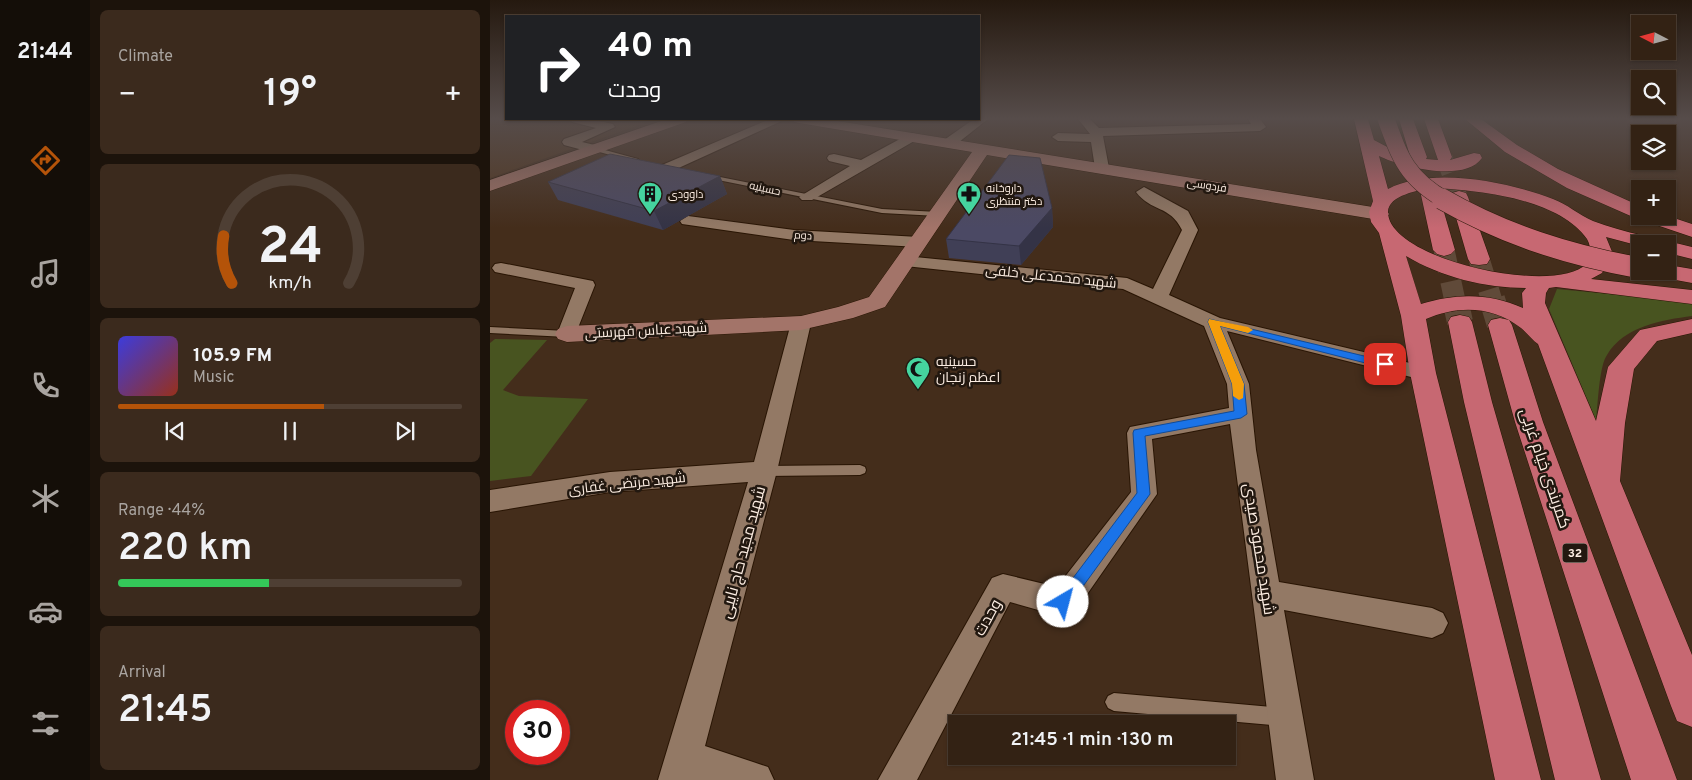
<!DOCTYPE html>
<html lang="en">
<head>
<meta charset="utf-8">
<style>
  :root { --surface:#332214; --page:#3b2a1d; --text:#f1f3f6; --muted:#a9a4a0; --line:#4e3f34; --accent:#b45309 }
  body { margin:0; font-family:Overpass,Cairo,sans-serif; background:var(--page); color:var(--text); height:100vh; display:flex; flex-direction:column; font-size:19px; white-space:nowrap }
  * { box-sizing:border-box; margin:0 }
  p { font-size:16px; color:var(--muted) }
  .icon { flex:none; width:28px; height:28px; fill:none; stroke:currentColor; stroke-width:2; stroke-linecap:round; stroke-linejoin:round }
  .map { position:relative; flex:1; overflow:hidden }
  .sheet { display:flex; flex-direction:column; gap:10px; padding:10px; background:#1c130b; width:400px }
  .sheet>* { flex:none }
  .banner { position:absolute; left:15px; top:15px; width:475px; height:105px; border-radius:0px; box-shadow:0 1px 4px #0004,0 0 0 1px var(--line); background:#202124; color:#fff; overflow:hidden }
  .needle { width:32px; rotate:276deg }
  .controls { position:absolute; left:1141px; top:15px; display:grid; gap:10px }
  .controls a { display:grid; place-items:center; width:45px; height:45px; border-radius:0px; background:var(--surface); box-shadow:0 1px 4px #0004,0 0 0 1px var(--line); font-size:25px }
  .speed { position:absolute; left:15px; top:700px; display:flex; gap:10px; font-size:25px; font-weight:700; text-align:center }
  .speed>* { display:grid; place-content:center; width:65px; height:65px; border-radius:50%; background:var(--surface); box-shadow:0 1px 4px #0004,0 0 0 1px var(--line); line-height:1 }
  .speed .limit { border:8px solid #d22; background:#fff; color:#111 }
  .pin { position:absolute; display:grid; place-items:center; width:42px; height:42px; color:#fff; margin:-21px; border-radius:10px; box-shadow:0 2px 8px #0006 }
  .me { position:absolute; width:55px; margin:-28px; rotate:37deg; stroke-linejoin:round; filter:drop-shadow(0 0 4px #0008) }
  .turn { display:flex; align-items:center; gap:18px; height:105px; padding:0 20px; font-size:22px }
  .turn .icon { width:65px; height:65px; stroke-width:2.5 }
  .turn b { display:block; font-size:35px; line-height:42px }
  .big { font-size:38px; font-weight:600; line-height:1.1 }
  .sheet .widget { flex:1; display:flex; flex-direction:column; justify-content:center; gap:8px; min-width:0; padding:0 18px; border-radius:8px; background:var(--page) }
  .sheet .dial { align-items:center; gap:0 }
  .dial svg { height:130px; overflow:visible; fill:none; stroke:var(--line); stroke-width:7; stroke-linecap:round; text-anchor:middle }
  .dial text { fill:var(--text); stroke:none }
  .song { display:flex; align-items:center; gap:15px }
  .cover { width:60px; height:60px; border-radius:8px; background:linear-gradient(135deg,hsl(240 70% 55%),hsl(10 70% 35%)) }
  .played { height:5px; border-radius:2px; background:linear-gradient(90deg,var(--accent) 60%,var(--line) 60%) }
  .keys { display:flex; justify-content:space-around; direction:ltr }
  .heat { display:flex; justify-content:space-between; align-items:center; font-size:28px; direction:ltr }
  .charge { height:8px; border-radius:4px; background:linear-gradient(90deg,#34c759 44%,var(--line) 0) }
  .trip { position:absolute; left:458px; top:715px; width:288px; height:50px; border-radius:0px; background:var(--surface); box-shadow:0 1px 4px #0004,0 0 0 1px var(--line); font-weight:600; line-height:50px; text-align:center }
  main { display:flex; flex:1; min-height:0 }
  .dock { display:flex; flex-direction:column; width:90px; justify-content:space-around; align-items:center; background:#140e08; color:var(--muted) }
  .dock .icon { width:35px; height:35px }
  .dock .active { color:var(--accent) }
  .dock b { font-size:22px; color:var(--text) }
  .map>svg:first-child { display:block }
  .built { fill:#50351e }
  .green { fill:#485420 }
  .lines { fill:none; stroke-linecap:round; stroke-linejoin:round }
  .highway-tunnel-far2 { stroke:#604a39; stroke-width:17; stroke-dasharray:17 8; stroke-linecap:butt }
  .highway-tunnel-far1 { stroke:#604a39; stroke-width:21; stroke-dasharray:21 11; stroke-linecap:butt }
  .highway-tunnel { stroke:#604a39; stroke-width:26; stroke-dasharray:26 13; stroke-linecap:butt }
  .lane-casing { stroke:#291504; stroke-width:2 }
  .street-casing { stroke:#291504; stroke-width:2 }
  .secondary-casing { stroke:#291504; stroke-width:1 }
  .highway-casing { stroke:#291504; stroke-width:1 }
  .lane { fill:#937965; fill-rule:evenodd }
  .street { fill:#937965; fill-rule:evenodd }
  .secondary { fill:#a37469; fill-rule:evenodd }
  .highway { fill:#c76872; fill-rule:evenodd }
  .highway-bridge-far1-casing { stroke:#291504; stroke-width:18; stroke-linecap:butt }
  .highway-bridge-casing { stroke:#291504; stroke-width:22; stroke-linecap:butt }
  .highway-bridge-far1 { stroke:#c76872; stroke-width:17 }
  .highway-bridge { stroke:#c76872; stroke-width:21 }
  .wall { fill:#403f56 }
  .shaded-wall { fill:#343346 }
  .building { fill:#4b4964; stroke:#343346 }
  .route { fill:#1a73e8; stroke:#114b97 }
  .slow { fill:#f59e0b }
  .labels { text-anchor:middle; stroke-width:5; stroke-linejoin:round; paint-order:stroke }
  .far-street-label { font-size:11px; fill:#fcede2; stroke:#221810 }
  .far-poi-label { font-size:11px; fill:#fcede2; stroke:#221810; text-anchor:start }
  .shield { fill:#221810; stroke:#bbada3; stroke-width:1 }
  .shield-label { font-size:12px; font-weight:bold; fill:#fcede2 }
  .street-label { font-size:14px; fill:#fcede2; stroke:#221810 }
  .poi-label { font-size:14px; fill:#fcede2; stroke:#221810; text-anchor:start }
  .near-street-label { font-size:16px; fill:#fcede2; stroke:#221810 }
</style>
</head>
<body>
<main>
<nav class="dock">
<b>21:44</b>
<svg class="icon active" aria-label="directions" viewBox="0 0 24 24"><path d="M12 3l9 9-9 9-9-9zM9 14v-3h6M13 9l2 2-2 2"/></svg>
<svg class="icon" aria-label="music" viewBox="0 0 24 24"><path d="M9 18V5l10-2v13"/><circle cx="6" cy="18" r="3"/><circle cx="16" cy="16" r="3"/></svg>
<svg class="icon" aria-label="phone" viewBox="0 0 24 24"><path d="M5 4h4l2 5-3 2q2 4 5 5l2-3 5 2v4C11 20 4 13 5 4z"/></svg>
<svg class="icon" aria-label="climate" viewBox="0 0 24 24"><path d="M12 3v18M4 7l16 10M4 17L20 7"/></svg>
<svg class="icon" aria-label="car" viewBox="0 0 24 24"><path d="M5 17H2v-5l4-1 3-4h7l3 4 3 1v5h-3M9 17h6M6 11h13"/><circle cx="7" cy="17" r="2"/><circle cx="17" cy="17" r="2"/></svg>
<svg class="icon" aria-label="filters" viewBox="0 0 24 24"><path d="M4 7h16M4 17h16"/><circle cx="9" cy="7" r="2"/><circle cx="15" cy="17" r="2"/></svg>
</nav>
<section class="sheet">
<div class="widget"><p>Climate</p>
<div class="heat"><a>−</a><b class="big">19°</b><a>+</a></div>
</div>
<div class="widget dial"><svg viewBox="0 0 100 80">
<path d="M14 69A42 42 0 1 1 86 69"/>
<path d="M14 69A42 42 0 0 1 9 40" stroke="#b45309"/>
<text x="50" y="56" font-size="32" font-weight="700">24</text>
<text x="50" y="72" font-size="11">km/h</text>
</svg></div>
<div class="widget">
<div class="song"><i class="cover"></i><div><b>105.9 FM</b><p>Music</p></div></div>
<div class="played"></div>
<div class="keys"><svg class="icon" aria-label="previous" viewBox="0 0 24 24"><path d="M18 5L8 12l10 7zM5 5v14"/></svg><svg class="icon" aria-label="pause" viewBox="0 0 24 24"><path d="M8 5v14M16 5v14"/></svg><svg class="icon" aria-label="next" viewBox="0 0 24 24"><path d="M6 5l10 7-10 7zM19 5v14"/></svg></div>
</div>
<div class="widget"><p>Range · 44%</p><b class="big">220 km</b><div class="charge"></div></div>
<div class="widget"><p>Arrival</p><b class="big">21:45</b></div>
</section>
<div class="map">
<svg width="1202" height="780" viewBox="0 0 1202 780">
  <rect width="100%" height="100%" fill="#442d1b"/>
  <path class="built" d="M0 119H166L0 178Z"/>
  <g class="green">
    <path d="M1067 289 1202 302V316C1172 320 1134 326 1117 355 1109 366 1108 405 1106 420L1059 309Z"/>
    <path d="M5 339 57 340 13 390 29 396 98 399 41 476 0 481V343Z"/>
  </g>
  <g class="lines">
    <path class="highway-tunnel-far2" d="M954 157 969 197"/>
    <g class="highway-tunnel-far1">
      <path d="M954 250 965 301"/>
      <path d="M989 259 1002 301"/>
    </g>
    <g class="highway-tunnel">
      <path d="M965 299 970 322"/>
      <path d="M1002 299 1010 325"/>
    </g>
    <defs>
      <g id="lane">
        <path d="M104 147 148 159 149 160 146 162 102 150 101 149Z"/>
        <path d="M215 174 392 209 448 212 452 214 448 216 392 213 218 178 214 176Z"/>
        <path d="M0 327 77 331 82 334 77 337 0 333Z"/>
        <path d="M370 465 375 467 376 470 375 473 370 475 274 476 269 474 268 471 269 468 274 466Z"/>
        <path d="M624 693 792 708 798 711 801 717 798 723 792 726 624 711 618 708 615 702 618 696Z"/>
      </g>
      <g id="street">
        <path d="M80 119H100L123 124 125 127 92 142 109 146 111 149 109 152 104 153 74 145 72 142 74 139 106 128 82 122Z"/>
        <path d="M280 119H296L182 171H172L170 168 172 165Z"/>
        <path d="M484 119H498L464 146H454L452 143 454 140Z"/>
        <path d="M588 119H600L609 128 761 124 758 119H770L776 127 770 131 613 136 619 168 612 172 605 168 601 142 568 141 562 137 568 133 600 134Z"/>
        <path d="M421 133 426 134 427 137 426 140 322 200H312L309 197 360 166 339 161 337 158 339 155 344 154 371 160Z"/>
        <path d="M654 187 698 211 708 230 679 295 730 318 941 368 944 373 941 378 933 380 737 331 759 384 766 450 789 582 942 608 953 613 958 623 953 633 942 638 794 610 824 780H786L740 424 662 439 667 494 584 613 573 617 520 602 427 780H388L502 578 513 574 567 587 641 492 637 433 640 427 739 408 737 384 714 326 633 289 415 266 409 265 406 261 409 257 415 256 637 278 663 289 692 230C680 205 661 212 646 192Z"/>
        <path d="M198 216 304 230 429 237 435 238 437 242 435 246 429 247 304 240 192 224 190 221Z"/>
        <path d="M11 263 103 281 105 285 84 338 77 340 70 338 67 334 85 288 5 272 2 268 5 264Z"/>
        <path d="M311 317 318 319 321 323 287 471 215 746 278 767 284 780H168L258 482 120 492 0 512V490L120 472 264 462 301 323 304 319Z"/>
      </g>
      <g id="secondary">
        <path d="M177 119H198L196 122 0 191V180Z"/>
        <path d="M302 119H335L889 208 896 210 899 214 896 218 889 220 497 155 395 307 363 318 311 330 77 342 68 339 65 334 68 329 77 326 311 316 348 307 379 297 482 152 309 123 304 122Z"/>
      </g>
      <g id="highway">
        <path d="M864 119H878L884 140 905 151 920 156 909 119H923L937 157 936 159 948 160 934 119H948L962 157 960 160 984 153 990 154 992 158C975 183 911 167 889 156L898 189C942 166 1018 182 1063 199 1077 204 1089 215 1103 221 1135 233 1170 239 1202 247V259L1178 253V244H1150V246L1116 237 1123 254 1112 273 1101 279 1202 290V304L1066 287 1059 288 1056 293 1055 303 1106 421 1118 367 1150 330 1202 319V333L1167 341 1144 369 1135 423 1130 481 1202 655V727L1187 721 1181 706 1048 344C1042 340 1037 333 1031 328 1003 306 968 305 936 319L946 373 1051 780H1005L920 373 911 316 889 233 881 222 879 212 883 201ZM942 188C988 190 1068 198 1097 239 1100 244 1100 249 1101 254 1099 257 1098 261 1096 264 1066 296 898 260 898 212 898 195 930 190 942 188ZM916 256C951 277 995 288 1036 288L1032 293 1033 308C999 293 967 293 931 304Z"/>
        <path d="M975 119H991L1027 145 1068 169 1150 206V216H1178L1202 224V237L1143 217 1077 188 1015 152Z"/>
        <path d="M940 189 947 191 949 195 965 250 961 254 954 256 947 254 943 250 931 195 933 191Z"/>
        <path d="M969 191 976 193 978 197 1000 259 997 264 989 265 981 264 978 259 960 197 962 193Z"/>
        <path d="M1178 265 1202 269V283L1164 276 1161 271H1178Z"/>
        <path d="M970 315 979 317 982 322 1002 402 1111 780H1065L974 402 958 322 961 317Z"/>
        <path d="M1010 318 1019 320 1022 325 1053 422 1187 780H1141L1025 422 998 325 1001 320Z"/>
      </g>
    </defs>
    <use href="#lane" class="lane-casing"/>
    <use href="#street" class="street-casing"/>
    <use href="#secondary" class="secondary-casing"/>
    <use href="#highway" class="highway-casing"/>
    <use href="#lane" class="lane"/>
    <use href="#street" class="street"/>
    <use href="#secondary" class="secondary"/>
    <use href="#highway" class="highway"/>
    <defs>
      <path id="highway-bridge-far1" d="M896 119C910 158 917 178 955 200"/>
      <path id="highway-bridge" d="M952 199C1015 235 1079 255 1150 268"/>
    </defs>
    <use href="#highway-bridge-far1" class="highway-bridge-far1-casing"/>
    <use href="#highway-bridge" class="highway-bridge-casing"/>
    <use href="#highway-bridge-far1" class="highway-bridge-far1"/>
    <use href="#highway-bridge" class="highway-bridge"/>
  </g>
  <g class="wall">
    <path d="M230 176 237 194 173 230 68 200 58 182Z"/>
    <path d="M562 208 563 227 531 265 459 258 456 239Z"/>
  </g>
  <g class="shaded-wall">
    <path d="M230 176 237 194 173 230 164 211Z"/>
    <path d="M562 208 563 227 531 265 529 246Z"/>
  </g>
  <g class="building">
    <path d="M120 154 230 176 164 211 58 182Z"/>
    <path d="M519 155 550 158 562 208 529 246 456 239Z"/>
  </g>
  <linearGradient id="sky" x2="0" y2="1"><stop stop-color="#25190f"/><stop offset="0.52" stop-color="#564c4a"/><stop offset="1" stop-color="#564c4a" stop-opacity="0"/></linearGradient>
  <rect width="1202" height="228" fill="url(#sky)"/>
  <path class="route" d="M719 319 895 361 900 364 895 368 730 326 754 384 757 414 751 418 655 436 660 494 578 607 573 610 568 607 565 602 568 598 647 493 643 433 644 430 744 411 742 384 718 322Z"/>
  <path class="slow" d="M719 319 758 327 763 330 758 333 730 326 754 384 753 398 749 400 743 396 742 384 718 322Z"/>
  <defs>
    <symbol id="building-pin" viewBox="-11 -11 22 30"><path d="M0 17L-7.5 6A9.5 9.5 0 1 1 7.5 6Z" fill="#45d49f" stroke="#221810"/><path d="M-4-6H4V6H1V3H-1V6H-4ZM-2.5-4.3h1.7v1.8h-1.7ZM.8-4.3h1.7v1.8H.8ZM-2.5-1h1.7V.8h-1.7ZM.8-1h1.7V.8H.8Z" fill="#111"/></symbol>
    <symbol id="pharmacy-pin" viewBox="-11 -11 22 30"><path d="M0 17L-7.5 6A9.5 9.5 0 1 1 7.5 6Z" fill="#45d49f" stroke="#221810"/><path d="M-2-6h4v4h4v4h-4v4h-4v-4h-4v-4h4Z" fill="#111"/></symbol>
    <symbol id="mosque-pin" viewBox="-11 -11 22 30"><path d="M0 17L-7.5 6A9.5 9.5 0 1 1 7.5 6Z" fill="#45d49f" stroke="#221810"/><path d="M3.5-4.9A6 6 0 1 0 3.5 4.9A5 5 0 1 1 3.5-4.9Z" fill="#111"/></symbol>
  </defs>
  <g fill-rule="evenodd">
    <use href="#building-pin" x="146" y="180" width="28" height="38"/>
    <use href="#pharmacy-pin" x="465" y="180" width="28" height="38"/>
    <use href="#mosque-pin" x="414" y="355" width="28" height="38"/>
  </g>
  <g class="labels">
    <g class="far-street-label">
      <text transform="translate(717 185) rotate(9)" y="4">فردوسی</text>
      <text transform="translate(275 188) rotate(12)" y="4">حسینیه</text>
      <text transform="translate(313 235) rotate(4)" y="4">دوم</text>
    </g>
    <g class="far-poi-label">
      <text x="496" y="192">داروخانه<tspan x="496" dy="13">دکتر منتظری</tspan></text>
      <text x="178" y="198">داوودی</text>
    </g>
    <rect class="shield" x="1072.5" y="543.5" width="25" height="19" rx="4"/>
    <g class="shield-label">
      <text x="1085" y="557">32</text>
    </g>
    <g class="street-label">
      <text transform="translate(561 276) rotate(6)" y="5">شهید محمدعلی خلفی</text>
      <text transform="translate(156 330) rotate(-3)" y="5">شهید عباس فهرستی</text>
      <text transform="translate(137 483) rotate(-6)" y="5">شهید مرتضی غفاری</text>
    </g>
    <g class="poi-label">
      <text x="446" y="366">حسینیه<tspan x="446" dy="16">اعظم زنجان</tspan></text>
    </g>
    <g class="near-street-label">
      <text transform="translate(1056 468) rotate(71)" y="6">کمربندی خیام غربی</text>
      <text transform="translate(770 549) rotate(81)" y="6">شهید محمود صیدی</text>
      <text transform="translate(252 552) rotate(-75)" y="6">شهید مجید حاج نایبی</text>
      <text transform="translate(497 617) rotate(-61)" y="6">وحدت</text>
    </g>
  </g>
</svg>
<div class="controls">
<a><svg class="needle" viewBox="-14 -14 28 28"><path d="M0-13l5 13h-10z" fill="#e53935"/><path d="M0 13l5-13h-10z" fill="#a9a4a0"/></svg></a>
<a><svg class="icon" aria-label="search" viewBox="0 0 24 24"><circle cx="10" cy="10" r="6"/><path d="M15 15l6 6"/></svg></a>
<a><svg class="icon" aria-label="layers" viewBox="0 0 24 24"><path d="M12 4l9 5-9 5-9-5zM3 14l9 5 9-5"/></svg></a>
<a>+</a>
<a>−</a>
</div>
<div class="speed"><div class="limit">30</div></div>
<div class="pin" style="left:895px;top:364px;background:#d93025"><svg class="icon" aria-label="arrive" viewBox="0 0 24 24"><path d="M6 21V4h12l-3 4 3 4H6"/></svg></div>
<svg class="me" style="left:573px;top:602px" viewBox="-20 -20 40 40"><circle r="19" fill="#fff"/><path d="M0-13L10 11 0 6-10 11z" fill="#1a73e8"/></svg>
<div class="trip">21:45 · 1 min · 130 m</div>
<div class="banner">
<div class="turn"><svg class="icon" aria-label="right" viewBox="0 0 24 24"><path d="M7 20v-9h11M14 6l5 5-5 5"/></svg><div><b>40 m</b>وحدت</div></div>
</div>
</div>
</main>
</body>
</html>
